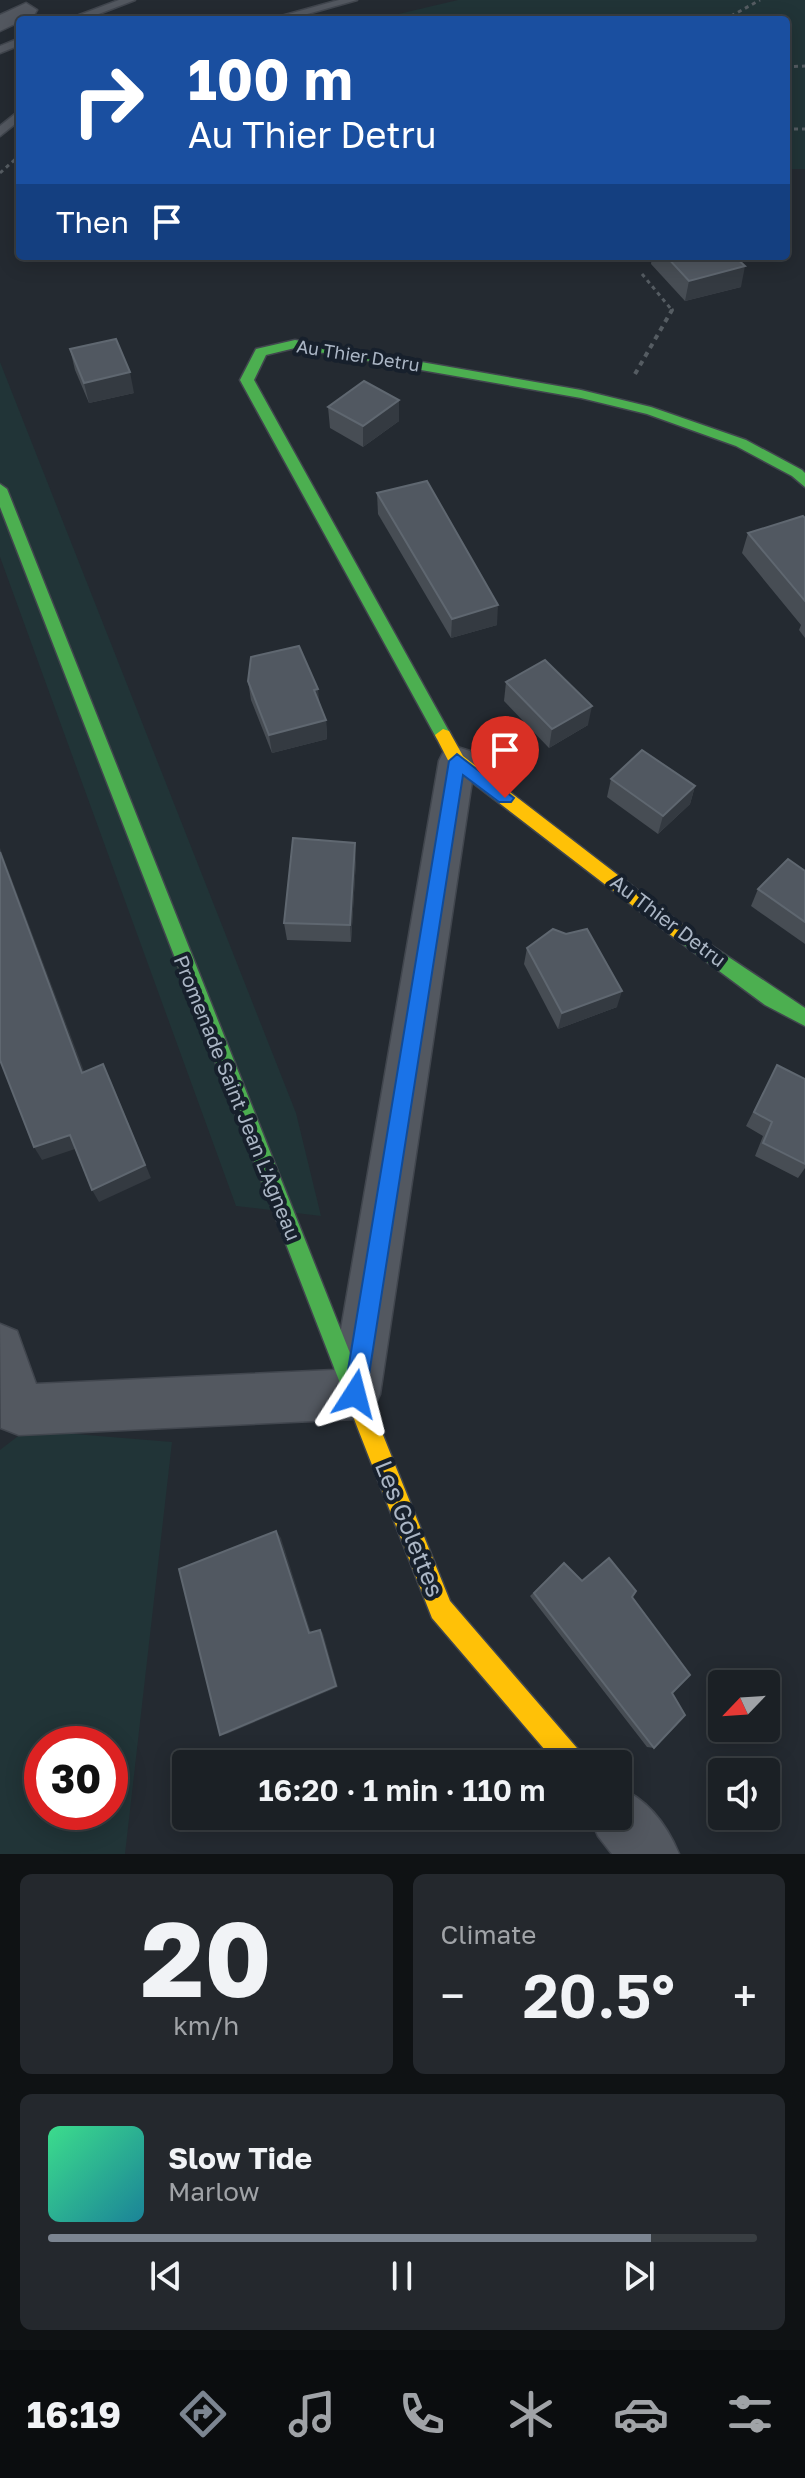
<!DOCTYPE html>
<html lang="en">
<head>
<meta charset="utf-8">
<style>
  :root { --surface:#1b2025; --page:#24282d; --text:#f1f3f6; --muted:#a0a3a7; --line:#393e42; --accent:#7c8591 }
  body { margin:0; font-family:"Golos Text",sans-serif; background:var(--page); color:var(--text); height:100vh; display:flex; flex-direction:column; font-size:30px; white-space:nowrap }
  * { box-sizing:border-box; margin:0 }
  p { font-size:26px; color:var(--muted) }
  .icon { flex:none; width:44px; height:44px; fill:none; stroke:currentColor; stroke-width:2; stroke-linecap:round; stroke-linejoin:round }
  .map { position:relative; height:1854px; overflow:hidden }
  .details { display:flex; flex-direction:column; gap:20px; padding:20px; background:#0f1214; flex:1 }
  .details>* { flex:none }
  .banner { position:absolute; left:16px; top:16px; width:774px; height:244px; border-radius:8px; box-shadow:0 4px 20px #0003,0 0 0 2px var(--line); background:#1a4fa0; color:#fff; overflow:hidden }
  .needle { width:52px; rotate:245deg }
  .fabs { position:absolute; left:708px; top:1670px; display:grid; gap:16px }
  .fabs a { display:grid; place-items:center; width:72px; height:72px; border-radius:8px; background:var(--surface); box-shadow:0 4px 20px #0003,0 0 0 2px var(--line); font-size:40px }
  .speed { position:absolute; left:24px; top:1726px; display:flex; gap:16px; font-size:40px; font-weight:700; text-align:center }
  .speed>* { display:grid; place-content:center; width:104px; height:104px; border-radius:50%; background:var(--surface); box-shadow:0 4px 20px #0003,0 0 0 2px var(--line); line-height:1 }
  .speed .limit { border:12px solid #d22; background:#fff; color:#111 }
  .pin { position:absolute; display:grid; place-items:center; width:68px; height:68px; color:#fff; margin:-82px -34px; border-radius:50% 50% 50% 0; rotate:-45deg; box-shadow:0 0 8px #0007 }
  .pin .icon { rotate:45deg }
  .me { position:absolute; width:88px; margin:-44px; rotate:9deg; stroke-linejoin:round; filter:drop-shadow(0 0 6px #0008) }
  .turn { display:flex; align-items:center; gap:28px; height:168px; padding:0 40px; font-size:36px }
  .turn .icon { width:104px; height:104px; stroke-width:2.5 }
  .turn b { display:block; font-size:56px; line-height:68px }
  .then { display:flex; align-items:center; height:76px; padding:0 40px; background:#0003; gap:16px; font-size:30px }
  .big { font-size:60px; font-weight:600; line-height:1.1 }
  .details .card { flex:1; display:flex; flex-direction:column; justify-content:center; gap:12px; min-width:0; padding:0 28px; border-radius:12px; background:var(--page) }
  .details .dial { align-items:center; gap:0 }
  .dial b { font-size:104px; line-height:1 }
  .song { display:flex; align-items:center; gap:24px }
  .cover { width:96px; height:96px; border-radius:12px; background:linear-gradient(135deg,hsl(150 70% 55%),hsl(190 70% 35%)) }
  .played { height:8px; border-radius:4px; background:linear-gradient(90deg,var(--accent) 85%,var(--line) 85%) }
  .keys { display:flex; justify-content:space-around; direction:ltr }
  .heat { display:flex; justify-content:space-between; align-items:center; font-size:44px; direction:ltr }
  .details .tiles { flex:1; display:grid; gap:20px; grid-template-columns:1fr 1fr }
  .card:last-child { grid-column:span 2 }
  .trip { position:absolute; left:172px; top:1750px; width:460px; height:80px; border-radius:8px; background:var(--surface); box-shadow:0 4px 20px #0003,0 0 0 2px var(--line); font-weight:600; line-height:80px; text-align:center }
  .menu { display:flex; height:128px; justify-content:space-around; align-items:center; background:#0b0d0f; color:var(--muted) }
  .menu .icon { width:56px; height:56px }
  .menu .on { color:var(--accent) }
  .menu b { font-size:36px; color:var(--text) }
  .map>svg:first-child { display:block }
  .green { fill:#213437; fill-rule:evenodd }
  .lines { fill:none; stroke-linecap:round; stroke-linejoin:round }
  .lane-casing { stroke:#41464e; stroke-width:3 }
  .street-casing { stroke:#41464e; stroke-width:3 }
  .fast-casing { stroke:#41464e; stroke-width:3 }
  .slow-casing { stroke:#41464e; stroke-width:3 }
  .path-far1 { stroke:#555c62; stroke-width:3; stroke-dasharray:4 4; stroke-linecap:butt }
  .path { stroke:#555c62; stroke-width:4; stroke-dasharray:5 5; stroke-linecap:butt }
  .lane { fill:#535860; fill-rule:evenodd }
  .street { fill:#535860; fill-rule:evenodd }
  .fast { fill:#4caf50; fill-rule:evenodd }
  .slow { fill:#ffc107; fill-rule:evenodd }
  .wall { fill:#474d54 }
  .shaded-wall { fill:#343a41 }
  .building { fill:#515861; stroke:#5f6770; stroke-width:2 }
  .route { fill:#1a73e8; stroke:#114b97; stroke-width:2 }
  .labels { text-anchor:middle; stroke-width:8; stroke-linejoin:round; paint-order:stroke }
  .far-street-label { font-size:18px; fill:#abb6c5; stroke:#17202c }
  .street-label { font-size:20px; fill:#abb6c5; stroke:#17202c }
  .near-street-label { font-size:24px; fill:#abb6c5; stroke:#17202c }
</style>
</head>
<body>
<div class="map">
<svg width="805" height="1854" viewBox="0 0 805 1854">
  <rect width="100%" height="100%" fill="#242a31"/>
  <g class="green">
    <path d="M458 0H805V169H786V20H373Z"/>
    <path d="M0 362 296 1113 321 1216 236 1206 0 557Z"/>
    <path d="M26 1430 172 1442 125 1854H0V1450ZM42 1744H110V1812H42Z"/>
  </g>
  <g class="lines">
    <defs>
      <g id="lane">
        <path d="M119 0H135L83 20H66Z"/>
        <path d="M339 0H357L286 20H267Z"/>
        <path d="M20 38V45L0 53V46Z"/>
        <path d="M20 110V120L0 136V126Z"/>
      </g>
      <g id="street">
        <path d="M26 3 37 10 34 15 0 31V15Z"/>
        <path d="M457 747 470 751 475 761 380 1394 372 1411 355 1419 19 1435 1 1428 0 1324 17 1331 36 1384 334 1370 439 761 444 751Z"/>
        <path d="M618 1787C647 1799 667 1825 679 1854H612L598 1836 589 1816H618Z"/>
      </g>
      <g id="fast">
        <path d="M295 340 581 390 651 407 746 440 802 470 805 473V487L792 476 736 446 647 414 581 398 295 348 266 355 254 380 451 735 443 741 437 739 240 380 256 349Z"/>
        <path d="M0 484 7 489 369 1401 366 1409 358 1412 350 1409 347 1401 0 507Z"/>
        <path d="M682 926 805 1008V1026L765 1005 676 939 673 934 676 929Z"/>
      </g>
      <g id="slow">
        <path d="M443 729 449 731 463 756 688 929 691 934 688 939 682 942 676 939 451 766 435 735Z"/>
        <path d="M358 1390 366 1393 450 1601 583 1755 587 1764H557L432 1618 347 1401 350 1393Z"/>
      </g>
    </defs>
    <use href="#lane" class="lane-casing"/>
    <use href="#street" class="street-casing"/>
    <use href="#fast" class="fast-casing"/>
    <use href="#slow" class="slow-casing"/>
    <g class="path-far1">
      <path d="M724 20 760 0"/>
      <path d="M786 67 805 66"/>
      <path d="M786 129H805"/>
      <path d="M0 173 20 155"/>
      <path d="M642 274 671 309"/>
    </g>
    <path class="path" d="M635 374 672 310 670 307"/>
    <use href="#lane" class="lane"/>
    <use href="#street" class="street"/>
    <use href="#fast" class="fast"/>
    <use href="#slow" class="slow"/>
  </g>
  <g class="wall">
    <path d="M652 256H734L741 287 685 301 651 264Z"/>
    <path d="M70 349 134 393 89 403 75 370Z"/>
    <path d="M328 407 399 421 363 447 330 428Z"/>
    <path d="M377 493 497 625 451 638 378 514Z"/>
    <path d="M805 518V638L799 630 801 625 742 553 748 533Z"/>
    <path d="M248 681 320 705 326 720 327 739 272 753 251 700Z"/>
    <path d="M506 682 588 725 549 748 504 701Z"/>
    <path d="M611 779 695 786 690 804 658 834 607 797Z"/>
    <path d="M356 860 351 942 287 940 284 923Z"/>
    <path d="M805 871V944L751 906 758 889Z"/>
    <path d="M527 948 617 1007 558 1029 524 964Z"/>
    <path d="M777 1065 805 1079V1168L798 1178 755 1156 763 1136 746 1126Z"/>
    <path d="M564 1563 582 1581 632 1597 672 1693 654 1748 647 1747 530 1596Z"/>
  </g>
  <g class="shaded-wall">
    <path d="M745 266 741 287 685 301 689 281Z"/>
    <path d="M130 372 134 393 89 403 84 383Z"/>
    <path d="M399 400V421L363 447V426Z"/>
    <path d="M498 605 497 625 451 638 452 619Z"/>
    <path d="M318 689 320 708 314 690Z"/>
    <path d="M592 706 588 725 549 748 552 729Z"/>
    <path d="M326 720 327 739 272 753 269 735Z"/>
    <path d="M695 786 690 804 658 834 663 816Z"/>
    <path d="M355 843 356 860 351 942 350 925Z"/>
    <path d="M0 848 90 1087 82 1073 0 852Z"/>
    <path d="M622 991 617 1007 558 1029 562 1013Z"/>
    <path d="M110 1079 151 1178 99 1202 92 1190Z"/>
    <path d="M70 1135 78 1148 42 1160 34 1147Z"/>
    <path d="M276 1531 281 1538 312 1636 309 1633Z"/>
    <path d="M320 1630 323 1633 338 1687 227 1734 220 1735Z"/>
  </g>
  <g class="building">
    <path d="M666 256H734L745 266 689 281Z"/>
    <path d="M116 339 130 372 84 383 70 349Z"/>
    <path d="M364 381 399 400 363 426 328 407Z"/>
    <path d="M427 481 498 605 452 619 377 493Z"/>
    <path d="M803 516 805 518V601L748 533Z"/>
    <path d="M299 646 318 689 314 690 326 720 269 735 248 681 251 657Z"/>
    <path d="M545 660 592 706 552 729 506 682Z"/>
    <path d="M642 750 695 786 663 816 611 779Z"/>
    <path d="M293 838 355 843 350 925 284 923Z"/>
    <path d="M0 852 82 1073 103 1064 145 1165 92 1190 70 1135 34 1147 0 1060Z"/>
    <path d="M788 859 805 871V922L758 889Z"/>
    <path d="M553 929 566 934 587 929 622 991 562 1013 527 948Z"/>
    <path d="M777 1065 805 1079V1164L763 1143 772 1122 754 1112Z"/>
    <path d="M276 1531 309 1633 320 1630 336 1686 220 1735 179 1569Z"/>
    <path d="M609 1558 636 1591 632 1597 690 1675 672 1693 685 1715 654 1748 534 1593 564 1563 582 1581Z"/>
  </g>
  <path class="route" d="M457 754 514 798 511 802H499L463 775 366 1394 363 1402 355 1405 347 1402 344 1394 449 761Z"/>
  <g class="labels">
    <g class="far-street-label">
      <text transform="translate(358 356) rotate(9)" y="6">Au Thier Detru</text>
    </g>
    <g class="street-label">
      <text transform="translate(668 921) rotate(37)" y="7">Au Thier Detru</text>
      <text transform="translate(237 1098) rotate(68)" y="7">Promenade Saint Jean L'Agneau</text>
    </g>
    <g class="near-street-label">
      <text transform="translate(409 1529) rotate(68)" y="8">Les Golettes</text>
    </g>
  </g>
</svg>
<div class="fabs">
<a><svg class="needle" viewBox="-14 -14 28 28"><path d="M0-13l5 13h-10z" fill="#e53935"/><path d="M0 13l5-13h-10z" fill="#a0a3a7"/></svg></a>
<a><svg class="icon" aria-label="sound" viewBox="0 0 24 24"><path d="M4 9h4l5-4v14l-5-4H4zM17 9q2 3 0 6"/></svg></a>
</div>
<div class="speed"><div class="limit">30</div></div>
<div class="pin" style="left:505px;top:798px;background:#d93025"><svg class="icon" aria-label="arrive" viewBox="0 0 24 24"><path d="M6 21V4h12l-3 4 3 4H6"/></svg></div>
<svg class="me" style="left:355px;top:1394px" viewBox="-20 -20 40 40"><path d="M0-17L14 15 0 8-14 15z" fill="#1a73e8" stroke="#fff" stroke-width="4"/></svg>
<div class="trip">16:20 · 1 min · 110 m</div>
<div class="banner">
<div class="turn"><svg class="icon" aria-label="right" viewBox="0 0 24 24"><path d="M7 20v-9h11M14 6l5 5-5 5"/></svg><div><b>100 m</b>Au Thier Detru</div></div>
<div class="then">Then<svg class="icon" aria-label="arrive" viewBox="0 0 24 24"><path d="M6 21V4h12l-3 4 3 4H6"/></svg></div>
</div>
</div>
<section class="details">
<div class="tiles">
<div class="card dial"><b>20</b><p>km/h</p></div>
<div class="card"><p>Climate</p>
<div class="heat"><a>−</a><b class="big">20.5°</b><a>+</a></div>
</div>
<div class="card">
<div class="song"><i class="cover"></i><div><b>Slow Tide</b><p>Marlow</p></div></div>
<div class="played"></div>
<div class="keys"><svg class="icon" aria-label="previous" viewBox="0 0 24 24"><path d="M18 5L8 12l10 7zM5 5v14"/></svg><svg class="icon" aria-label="pause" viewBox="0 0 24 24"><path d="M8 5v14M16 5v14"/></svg><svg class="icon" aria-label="next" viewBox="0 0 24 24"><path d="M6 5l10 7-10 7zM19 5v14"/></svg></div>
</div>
</div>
</section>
<nav class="menu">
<b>16:19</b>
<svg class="icon on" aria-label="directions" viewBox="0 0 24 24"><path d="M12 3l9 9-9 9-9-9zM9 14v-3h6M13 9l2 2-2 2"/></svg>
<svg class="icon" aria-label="music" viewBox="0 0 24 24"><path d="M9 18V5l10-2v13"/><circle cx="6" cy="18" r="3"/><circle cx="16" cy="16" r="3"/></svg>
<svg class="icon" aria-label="phone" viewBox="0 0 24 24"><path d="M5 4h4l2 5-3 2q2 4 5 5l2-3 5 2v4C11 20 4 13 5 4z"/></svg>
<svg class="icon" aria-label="climate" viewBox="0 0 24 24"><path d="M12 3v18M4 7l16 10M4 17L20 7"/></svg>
<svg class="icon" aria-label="car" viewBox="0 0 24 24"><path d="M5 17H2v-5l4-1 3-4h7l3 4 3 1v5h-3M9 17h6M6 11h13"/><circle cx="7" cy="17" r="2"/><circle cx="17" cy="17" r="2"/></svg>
<svg class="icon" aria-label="filters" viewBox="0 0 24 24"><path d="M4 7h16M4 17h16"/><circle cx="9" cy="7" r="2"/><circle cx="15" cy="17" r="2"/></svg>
</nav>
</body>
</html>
